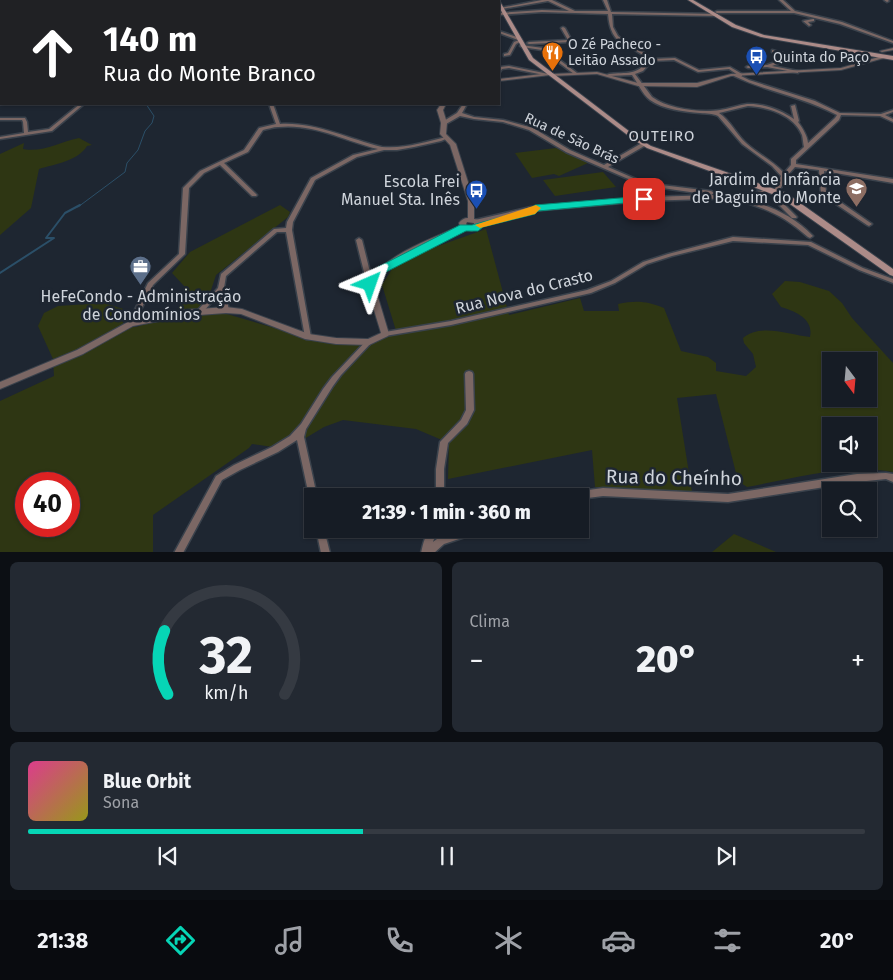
<!DOCTYPE html>
<html lang="pt">
<head>
<meta charset="utf-8">
<style>
  :root { --surface:#161c25; --page:#232932; --text:#f1f3f6; --muted:#9ea1a7; --line:#353a42; --accent:#06d5b6 }
  body { margin:0; font-family:"Fira Sans",sans-serif; background:var(--page); color:var(--text); height:100vh; display:flex; flex-direction:column; font-size:19px; white-space:nowrap }
  * { box-sizing:border-box; margin:0 }
  p { font-size:16px; color:var(--muted) }
  .icon { flex:none; width:28px; height:28px; fill:none; stroke:currentColor; stroke-width:2; stroke-linecap:round; stroke-linejoin:round }
  .map { position:relative; height:552px; overflow:hidden }
  .drawer { display:flex; flex-direction:column; gap:10px; padding:10px; background:#0c0f14; flex:1 }
  .drawer>* { flex:none }
  .hud { position:absolute; left:0px; top:0px; width:500px; height:105px; box-shadow:0 1px 4px #0004,0 0 0 1px var(--line); background:#202124; color:#fff; overflow:hidden }
  .needle { width:32px; rotate:164deg }
  .tools { position:absolute; left:822px; top:352px; display:grid; gap:10px }
  .tools a { display:grid; place-items:center; width:55px; height:55px; border-radius:0px; background:var(--surface); box-shadow:0 1px 4px #0004,0 0 0 1px var(--line); font-size:25px }
  .speed { position:absolute; left:15px; top:472px; display:flex; gap:10px; font-size:25px; font-weight:700; text-align:center }
  .speed>* { display:grid; place-content:center; width:65px; height:65px; border-radius:50%; background:var(--surface); box-shadow:0 1px 4px #0004,0 0 0 1px var(--line); line-height:1 }
  .speed .limit { border:8px solid #d22; background:#fff; color:#111 }
  .pin { position:absolute; display:grid; place-items:center; width:42px; height:42px; color:#fff; margin:-21px; border-radius:10px; box-shadow:0 2px 8px #0006 }
  .me { position:absolute; width:55px; margin:-28px; rotate:43deg; stroke-linejoin:round; filter:drop-shadow(0 0 4px #0008) }
  .turn { display:flex; align-items:center; gap:18px; height:105px; padding:0 20px; font-size:22px }
  .turn .icon { width:65px; height:65px; stroke-width:2.5 }
  .turn b { display:block; font-size:35px; line-height:42px }
  .big { font-size:38px; font-weight:800; line-height:1.1 }
  .drawer .tile { flex:1; display:flex; flex-direction:column; justify-content:center; gap:8px; min-width:0; padding:0 18px; border-radius:8px; background:var(--page) }
  .drawer .dial { align-items:center; gap:0 }
  .dial svg { height:130px; overflow:visible; fill:none; stroke:var(--line); stroke-width:7; stroke-linecap:round; text-anchor:middle }
  .dial text { fill:var(--text); stroke:none }
  .song { display:flex; align-items:center; gap:15px }
  .cover { width:60px; height:60px; border-radius:8px; background:linear-gradient(135deg,hsl(330 70% 55%),hsl(60 70% 35%)) }
  .played { height:5px; border-radius:2px; background:linear-gradient(90deg,var(--accent) 40%,var(--line) 40%) }
  .keys { display:flex; justify-content:space-around; direction:ltr }
  .heat { display:flex; justify-content:space-between; align-items:center; font-size:28px; direction:ltr }
  .drawer .tiles { flex:1; display:grid; gap:10px; grid-template-columns:1fr 1fr }
  .tile:last-child { grid-column:span 2 }
  .trip { position:absolute; left:304px; top:488px; width:285px; height:50px; border-radius:0px; background:var(--surface); box-shadow:0 1px 4px #0004,0 0 0 1px var(--line); font-weight:800; line-height:50px; text-align:center }
  .tabs { display:flex; height:80px; justify-content:space-around; align-items:center; background:#090b0f; color:var(--muted) }
  .tabs .icon { width:35px; height:35px }
  .tabs .current { color:var(--accent) }
  .tabs b { font-size:22px; color:var(--text) }
  .map>svg:first-child { display:block }
  .green { fill:#2e3613; fill-rule:evenodd }
  .lines { fill:none; stroke-linecap:round; stroke-linejoin:round }
  .stream-far1 { stroke:#2b4f68; stroke-width:1 }
  .stream { stroke:#2b4f68; stroke-width:2 }
  .minor-casing { stroke:#3a424c; stroke-width:3 }
  .tertiary-casing { stroke:#3a424c; stroke-width:2 }
  .secondary-casing { stroke:#3a424c; stroke-width:2 }
  .minor { fill:#7b6764; fill-rule:evenodd }
  .tertiary { fill:#7b6764; fill-rule:evenodd }
  .secondary { fill:#ac8b88; fill-rule:evenodd }
  .route { fill:#06d5b6; stroke:#048a76 }
  .slow { fill:#f59e0b }
  .labels { text-anchor:middle; stroke-width:5; stroke-linejoin:round; paint-order:stroke }
  .far-poi-label { font-size:14px; fill:#cfd4db; stroke:#1e2631; text-anchor:start }
  .far-street-label { font-size:14px; fill:#cfd4db; stroke:#1e2631 }
  .far-neighbourhood-label { font-size:15px; letter-spacing:1px; fill:#cfd4db; stroke:#1e2631 }
  .poi-label { font-size:16px; fill:#cfd4db; stroke:#1e2631; text-anchor:end }
  .street-label { font-size:16px; fill:#cfd4db; stroke:#1e2631 }
  .near-street-label { font-size:19px; fill:#cfd4db; stroke:#1e2631 }
</style>
</head>
<body>
<div class="map">
<svg width="893" height="553" viewBox="0 0 893 553">
  <rect width="100%" height="100%" fill="#1e2631"/>
  <g class="green">
    <path d="M79 138 92 145 87 146C78 161 55 164 39 169L31 208 0 235V154L24 143 23 149C43 153 59 142 79 138Z"/>
    <path d="M556 148 588 163 559 176 554 174 532 178 515 153Z"/>
    <path d="M603 172 616 187 555 196 543 180Z"/>
    <path d="M280 205 290 212 288 217 216 275 210 293 201 305 203 313 220 312 329 344H359L397 334 382 285 392 269 427 250 486 229 509 315 580 298 584 311H619L618 304C636 300 647 301 664 308L681 351 708 357 716 363V371L746 376 756 367 753 354 744 343 743 338C761 323 789 335 810 337 814 319 795 311 781 307L772 294 785 281 800 282 829 291 842 303 852 318 893 363V472C843 464 796 478 747 487L738 481 716 394 677 398 692 492 595 487 592 450 448 479 449 443 416 429 343 420 324 427 304 439 280 448 252 444 249 448 153 515V552H0V401L54 376 53 359 38 326 44 313 58 306 104 303 130 311 122 325 136 327 175 315 184 295 185 287 172 273 190 252ZM831 361H869V399H831ZM831 426H869V464H831ZM26 484H69V526H26Z"/>
    <path d="M734 534 776 552H712Z"/>
  </g>
  <g class="lines">
    <path class="stream-far1" d="M78 207 125 172 127 163 138 150 145 131 152 123 154 116 146 104"/>
    <path class="stream" d="M0 273 54 238H46L65 213 80 205"/>
    <defs>
      <g id="minor">
        <path d="M0 0H5L0 2Z"/>
        <path d="M18 0H22L23 1H19Z"/>
        <path d="M36 0H41L38 1H35Z"/>
        <path d="M268 0H273L274 1H270Z"/>
        <path d="M295 0H299L300 1H296Z"/>
        <path d="M434 0H438V1H435Z"/>
        <path d="M467 0H476L478 1H471Z"/>
        <path d="M542 0H552L575 11H608L603 0H607L611 12 718 14V16H717L612 14 613 27 618 36 627 43 643 52 652 59 675 58 699 70 730 67 742 74V76H741L749 80 815 101 840 113 881 114 893 110V112L885 115 893 119V122L880 116 841 115 839 120 796 160V164L893 179V183L824 171 826 192 872 224 869 226 867 225 821 194 819 170 795 167 786 177 778 194H774L773 193 781 176 772 166 742 144 718 116C712 113 707 114 700 113 685 112 662 109 650 100 642 94 638 83 632 75L608 76 607 75 609 74C627 72 636 76 649 60 628 41 611 49 608 14L542 12 499 15V13L542 10 569 11 548 1 502 9 500 8ZM674 60 698 72 729 69 738 75 734 74V76C767 92 804 97 837 115L835 118 808 143C807 135 803 129 798 122L799 121 795 105 791 106 794 119C781 110 763 103 747 104 738 105 729 109 720 110 701 113 668 109 652 97L635 74 643 71 652 61ZM748 106C768 107 794 115 802 135 803 139 803 143 804 147L791 159V165L784 173C773 161 758 154 746 143 736 134 730 120 719 113Z"/>
        <path d="M779 0H783L795 11 842 22 893 41V43L840 24 794 13H717L715 12 717 11H791Z"/>
        <path d="M884 0H888L889 1 887 2Z"/>
        <rect x="0" y="13" width="1" height="2"/>
        <rect x="0" y="19" width="1" height="2"/>
        <path d="M813 19H814V21L808 22 811 25 809 26 803 21Z"/>
        <path d="M563 27 565 28 572 41 571 42 529 44 527 43 529 42 568 40 561 28Z"/>
        <path d="M499 31 520 38 521 39 518 40 499 33Z"/>
        <rect x="0" y="35" width="1" height="2"/>
        <path d="M519 40 522 41 516 44 510 55 504 56V54L508 53 514 42Z"/>
        <path d="M521 45 558 50 557 58 577 73 574 74 554 59 555 52 522 47 520 46Z"/>
        <path d="M772 50 783 53 788 60 772 66 798 71V73L767 67 748 68 746 67 748 66 767 65 784 59 781 55 772 52Z"/>
        <rect x="0" y="60" width="1" height="2"/>
        <path d="M509 66 544 73 546 74 544 75 509 68 502 69 500 72H499L500 67Z"/>
        <rect x="0" y="85" width="1" height="2"/>
        <path d="M80 104H84L52 131 0 139V137L24 133 23 122 22 120H0V118H25L27 122 28 132 49 129Z"/>
        <path d="M269 104H273L280 124C316 122 348 139 382 147 404 149 425 142 446 137L448 138 441 141 414 147 397 150H384L357 157 315 180 293 222 292 230 311 337 310 339H306L305 337 286 232H277L226 276 224 288 229 310 228 312H226L223 310 219 294 202 313H198L197 311 218 288 221 274 274 229 286 228 287 222 311 178 353 155 378 149C345 141 313 123 278 127 273 127 268 129 263 130L248 152 224 163 256 194 257 195 256 196H252L220 165 204 173 189 188 185 254 153 285 134 324 131 326H129L128 324 148 283 179 254 183 188 200 171 244 150 259 128 276 124Z"/>
        <path d="M463 104H467L462 113 474 117 503 120 533 128 570 150 604 165 642 143H646V145L608 167 645 183 711 191 714 193 711 195 648 186 651 191 648 197 750 194 767 189H771V191L750 198H741C768 205 793 215 813 236L810 238 808 237C784 216 768 209 737 200V198L644 201 531 211 477 223 475 222 474 221 475 220 531 207 642 198 645 191 642 185 566 152 529 130 503 122 474 119 460 116 446 124H442V122L457 113Z"/>
        <path d="M783 193 786 195 785 205 797 217 796 218H792L779 205 780 195Z"/>
        <path d="M733 237 811 242 863 268 893 279V283L859 270 808 245 733 241 672 256 647 264 615 283 591 293 451 325 385 336H383L382 334 383 332H385L451 321 587 290 611 281 643 262 668 254Z"/>
        <path d="M359 238 362 240 373 284 370 286 367 284 356 240Z"/>
        <path d="M367 340H371L372 342 341 375 333 386 306 429 304 437 317 496H312V499H310L309 496 297 440 278 452 240 470 222 480 183 553H174L216 476 234 465 272 447 290 436 301 424 323 389 332 377Z"/>
        <path d="M469 371 472 372 473 374 474 410 467 424 448 443 444 469V496H436V469L440 442 461 420 466 410 465 374 466 372Z"/>
        <path d="M886 473 893 474V482L886 479 857 482 728 502 603 496 580 499V496H570L571 493 574 492 603 488 728 494 857 474Z"/>
        <path d="M316 529H324L330 553H321Z"/>
        <path d="M432 529H442C440 534 434 537 433 542 445 532 466 528 481 529L480 532 444 544 434 553H421C424 541 424 537 432 529Z"/>
      </g>
      <g id="tertiary">
        <path d="M893 48V50L882 52 880 51Z"/>
        <path d="M882 56H884V58L841 70 731 76 697 87 638 86 597 74 552 76 550 75 499 81V79L550 73 552 74 597 72 638 83H697L731 74 841 68Z"/>
        <path d="M441 104H446L443 110 447 123 446 134 456 144 474 201V219L479 220 481 226 472 231 465 229C433 243 395 255 374 284L389 334 388 336 369 345 336 344 305 339 241 314 226 313 185 316 133 326 83 354 0 389V382L77 350 128 322 185 310 226 307 242 309 309 334 336 338 368 339 381 333 366 284C388 253 427 241 460 226L459 223C461 220 464 218 468 218V201L450 145 440 134 441 123 437 110ZM467 222 474 223V225L471 227 467 226 466 224Z"/>
      </g>
      <g id="secondary">
        <path d="M495 0H499L533 58 638 138 651 146 786 193 893 269V276L890 275 780 197 647 148 634 140 529 60 499 7V1Z"/>
        <path d="M688 0H693L736 25 764 35 893 56V60L761 37 732 27Z"/>
      </g>
    </defs>
    <use href="#minor" class="minor-casing"/>
    <use href="#tertiary" class="tertiary-casing"/>
    <use href="#secondary" class="secondary-casing"/>
    <use href="#minor" class="minor"/>
    <use href="#tertiary" class="tertiary"/>
    <use href="#secondary" class="secondary"/>
  </g>
  <path class="route" d="M644 196 647 197V201L538 211 535 214 483 227 478 231H466L386 272 375 287 370 288 365 284 378 267 460 225H472L528 210 535 205Z"/>
  <path class="slow" d="M536 205 541 208 535 214 480 228 475 225Z"/>
  <defs>
    <symbol id="restaurant-pin" viewBox="-11 -11 22 30"><path d="M0 17L-7.5 6A9.5 9.5 0 1 1 7.5 6Z" fill="#e8710a" stroke="#1e2631"/><path d="M-5-6h1v4h1v-4h1v4h1v-4h1v5L-1.5 .5V6h-2V.5L-5-1ZM5-6V6H3V1.5H1.5Q1.5-4 5-6Z" fill="#fff"/></symbol>
    <symbol id="bus-pin" viewBox="-11 -11 22 30"><path d="M0 17L-7.5 6A9.5 9.5 0 1 1 7.5 6Z" fill="#1a4fb4" stroke="#1e2631"/><path d="M-5-6H5V4H4V6H2V4H-2V6H-4V4H-5ZM-3.5-4V0h7V-4ZM-3.5 1.2v1.5H-2V1.2ZM2 1.2v1.5H3.5V1.2Z" fill="#fff"/></symbol>
    <symbol id="school-pin" viewBox="-11 -11 22 30"><path d="M0 17L-7.5 6A9.5 9.5 0 1 1 7.5 6Z" fill="#8d6e63" stroke="#1e2631"/><path d="M0-5L7-2L0 1L-7-2ZM-4 1L0 2.5L4 1V4Q0 6-4 4Z" fill="#fff"/></symbol>
    <symbol id="office-pin" viewBox="-11 -11 22 30"><path d="M0 17L-7.5 6A9.5 9.5 0 1 1 7.5 6Z" fill="#5c6f8a" stroke="#1e2631"/><path d="M-6-3h4V-5.5h4V-3h4V5H-6ZM-1-4.5V-3h2v-1.5ZM-6 0V1H6V0Z" fill="#fff"/></symbol>
  </defs>
  <g fill-rule="evenodd">
    <use href="#restaurant-pin" x="540" y="40" width="25" height="34"/>
    <use href="#bus-pin" x="744" y="44" width="25" height="34"/>
    <use href="#school-pin" x="844" y="176" width="25" height="34"/>
    <use href="#bus-pin" x="464" y="178" width="25" height="34"/>
    <use href="#office-pin" x="128" y="254" width="25" height="34"/>
  </g>
  <g class="labels">
    <g class="far-poi-label">
      <text x="568" y="49">O Zé Pacheco -<tspan x="568" dy="16">Leitão Assado</tspan></text>
      <text x="773" y="62">Quinta do Paço</text>
    </g>
    <g class="far-street-label">
      <text transform="translate(572 138) rotate(25)" y="5">Rua de São Brás</text>
    </g>
    <g class="far-neighbourhood-label">
      <text x="662" y="141">OUTEIRO</text>
    </g>
    <g class="poi-label">
      <text x="841" y="185">Jardim de Infância<tspan x="841" dy="18">de Baguim do Monte</tspan></text>
      <text x="460" y="187">Escola Frei<tspan x="460" dy="18">Manuel Sta. Inês</tspan></text>
      <text x="141" y="302" text-anchor="middle">HeFeCondo - Administração<tspan x="141" dy="18">de Condomínios</tspan></text>
    </g>
    <g class="street-label">
      <text transform="translate(524 291) rotate(-14)" y="6">Rua Nova do Crasto</text>
    </g>
    <g class="near-street-label">
      <text transform="translate(674 477) rotate(1)" y="7">Rua do Cheínho</text>
    </g>
  </g>
</svg>
<div class="tools">
<a><svg class="needle" viewBox="-14 -14 28 28"><path d="M0-13l5 13h-10z" fill="#e53935"/><path d="M0 13l5-13h-10z" fill="#9ea1a7"/></svg></a>
<a><svg class="icon" aria-label="sound" viewBox="0 0 24 24"><path d="M4 9h4l5-4v14l-5-4H4zM17 9q2 3 0 6"/></svg></a>
<a><svg class="icon" aria-label="search" viewBox="0 0 24 24"><circle cx="10" cy="10" r="6"/><path d="M15 15l6 6"/></svg></a>
</div>
<div class="speed"><div class="limit">40</div></div>
<div class="pin" style="left:644px;top:199px;background:#d93025"><svg class="icon" aria-label="arrive" viewBox="0 0 24 24"><path d="M6 21V4h12l-3 4 3 4H6"/></svg></div>
<svg class="me" style="left:370px;top:284px" viewBox="-20 -20 40 40"><path d="M0-17L14 15 0 8-14 15z" fill="#06d5b6" stroke="#fff" stroke-width="4"/></svg>
<div class="trip">21:39 · 1 min · 360 m</div>
<div class="hud">
<div class="turn"><svg class="icon" aria-label="ahead" viewBox="0 0 24 24"><path d="M12 20V5M6 11l6-6 6 6"/></svg><div><b>140 m</b>Rua do Monte Branco</div></div>
</div>
</div>
<section class="drawer">
<div class="tiles">
<div class="tile dial"><svg viewBox="0 0 100 80">
<path d="M14 69A42 42 0 1 1 86 69"/>
<path d="M14 69A42 42 0 0 1 12 30" stroke="#06d5b6"/>
<text x="50" y="56" font-size="32" font-weight="700">32</text>
<text x="50" y="72" font-size="11">km/h</text>
</svg></div>
<div class="tile"><p>Clima</p>
<div class="heat"><a>−</a><b class="big">20°</b><a>+</a></div>
</div>
<div class="tile">
<div class="song"><i class="cover"></i><div><b>Blue Orbit</b><p>Sona</p></div></div>
<div class="played"></div>
<div class="keys"><svg class="icon" aria-label="previous" viewBox="0 0 24 24"><path d="M18 5L8 12l10 7zM5 5v14"/></svg><svg class="icon" aria-label="pause" viewBox="0 0 24 24"><path d="M8 5v14M16 5v14"/></svg><svg class="icon" aria-label="next" viewBox="0 0 24 24"><path d="M6 5l10 7-10 7zM19 5v14"/></svg></div>
</div>
</div>
</section>
<nav class="tabs">
<b>21:38</b>
<svg class="icon current" aria-label="directions" viewBox="0 0 24 24"><path d="M12 3l9 9-9 9-9-9zM9 14v-3h6M13 9l2 2-2 2"/></svg>
<svg class="icon" aria-label="music" viewBox="0 0 24 24"><path d="M9 18V5l10-2v13"/><circle cx="6" cy="18" r="3"/><circle cx="16" cy="16" r="3"/></svg>
<svg class="icon" aria-label="phone" viewBox="0 0 24 24"><path d="M5 4h4l2 5-3 2q2 4 5 5l2-3 5 2v4C11 20 4 13 5 4z"/></svg>
<svg class="icon" aria-label="climate" viewBox="0 0 24 24"><path d="M12 3v18M4 7l16 10M4 17L20 7"/></svg>
<svg class="icon" aria-label="car" viewBox="0 0 24 24"><path d="M5 17H2v-5l4-1 3-4h7l3 4 3 1v5h-3M9 17h6M6 11h13"/><circle cx="7" cy="17" r="2"/><circle cx="17" cy="17" r="2"/></svg>
<svg class="icon" aria-label="filters" viewBox="0 0 24 24"><path d="M4 7h16M4 17h16"/><circle cx="9" cy="7" r="2"/><circle cx="15" cy="17" r="2"/></svg>
<b>20°</b>
</nav>
</body>
</html>
